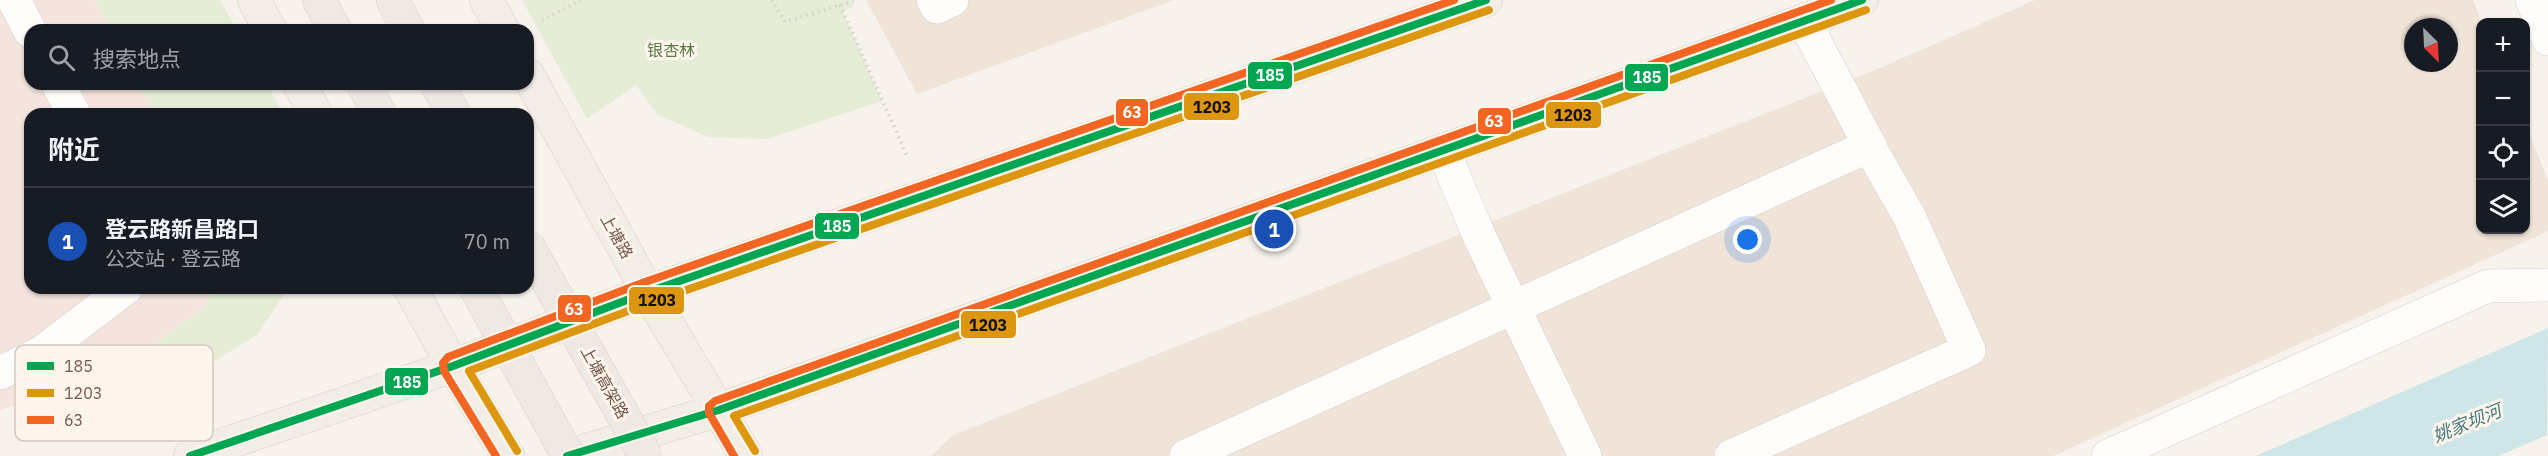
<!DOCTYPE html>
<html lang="zh">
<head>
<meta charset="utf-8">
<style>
	:root { --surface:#171b24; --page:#20242c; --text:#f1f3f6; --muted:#9ea1a6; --line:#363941; --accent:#0f766e }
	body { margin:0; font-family:"IBM Plex Sans","Noto Sans SC",sans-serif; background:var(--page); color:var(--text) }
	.controls { position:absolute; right:18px; top:18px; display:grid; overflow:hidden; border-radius:12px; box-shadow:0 2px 4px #0004 }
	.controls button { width:54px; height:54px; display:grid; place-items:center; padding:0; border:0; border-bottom:2px solid var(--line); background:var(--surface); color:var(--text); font:30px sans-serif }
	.compass { position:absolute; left:2404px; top:18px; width:54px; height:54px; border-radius:50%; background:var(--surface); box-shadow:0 2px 4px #0004; rotate:156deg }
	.you { position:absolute; left:1748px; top:240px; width:21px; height:21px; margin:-15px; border:4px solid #fff; border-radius:50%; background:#1a73e8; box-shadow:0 0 0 9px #1a73e833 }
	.badge { display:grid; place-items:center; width:39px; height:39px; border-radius:50%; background:var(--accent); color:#fff; font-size:20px; font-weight:700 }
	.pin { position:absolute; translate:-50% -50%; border:3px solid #fff; box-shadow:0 2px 6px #0006 }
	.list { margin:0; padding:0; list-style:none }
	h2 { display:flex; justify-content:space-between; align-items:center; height:78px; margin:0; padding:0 24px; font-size:26px }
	h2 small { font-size:20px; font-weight:400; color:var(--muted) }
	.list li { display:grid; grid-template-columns:39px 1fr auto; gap:18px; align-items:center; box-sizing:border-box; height:108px; padding:0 24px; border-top:2px solid var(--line) }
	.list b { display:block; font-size:22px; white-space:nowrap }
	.list p { margin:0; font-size:20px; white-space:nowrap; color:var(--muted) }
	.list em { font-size:20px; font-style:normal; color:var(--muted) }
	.icon { flex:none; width:33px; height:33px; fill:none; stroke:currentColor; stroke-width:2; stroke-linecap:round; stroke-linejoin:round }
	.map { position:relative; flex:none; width:2548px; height:456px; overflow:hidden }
	.search { position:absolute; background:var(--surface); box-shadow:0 2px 4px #0004; left:24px; top:24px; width:510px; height:66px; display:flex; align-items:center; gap:15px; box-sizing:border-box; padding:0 21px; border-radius:18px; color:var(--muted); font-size:22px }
	.panel { position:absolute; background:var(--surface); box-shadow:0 2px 4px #0004; left:24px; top:108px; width:510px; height:186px; border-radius:18px }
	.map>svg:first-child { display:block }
	.residential { fill:#f0e4d9; fill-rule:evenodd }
	.commercial { fill:#f4e4dd }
	.green { fill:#e5edd7 }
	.water { fill:#cee6e7 }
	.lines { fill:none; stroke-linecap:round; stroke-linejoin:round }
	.minor-casing { stroke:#d6cec8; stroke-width:34 }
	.major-casing { stroke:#d8cfca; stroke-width:34 }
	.highway-casing { stroke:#d8cfca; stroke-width:34 }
	.path { stroke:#dad2ce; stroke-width:4; stroke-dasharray:1.5 4.5; stroke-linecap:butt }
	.minor { stroke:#fefdfc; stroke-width:33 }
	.major { stroke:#f2ede6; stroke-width:33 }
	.highway { stroke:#f0e8e5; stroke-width:33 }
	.highway-bridge-casing { stroke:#d8cfca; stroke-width:34; stroke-linecap:butt }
	.highway-bridge { stroke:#f0e8e5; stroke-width:33 }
	.bus-1-casing { stroke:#fef6ed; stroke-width:12 }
	.bus-2-casing { stroke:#fef6ed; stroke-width:12 }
	.bus-3-casing { stroke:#fef6ed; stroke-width:12 }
	.bus-1 { stroke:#00a651; stroke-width:8 }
	.bus-2 { stroke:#dd960f; stroke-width:8 }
	.bus-3 { stroke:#f26522; stroke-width:8 }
	.labels { text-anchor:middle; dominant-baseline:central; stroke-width:6; stroke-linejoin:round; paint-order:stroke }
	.park-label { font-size:16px; fill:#577944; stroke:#fef6ed }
	.street-label { font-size:16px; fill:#74584c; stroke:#fef6ed }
	.water-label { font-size:18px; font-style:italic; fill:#437a7f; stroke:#fef6ed }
	.key { fill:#fef6ed; stroke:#d5c7bd; stroke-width:1.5 }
	.key-label { font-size:16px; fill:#74584c }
	.line-badge { stroke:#fef6ed; stroke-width:2 }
	.badge-label { font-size:16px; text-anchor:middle; font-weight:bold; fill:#fff }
	.pale-badge-label { font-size:16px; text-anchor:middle; font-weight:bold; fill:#111 }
</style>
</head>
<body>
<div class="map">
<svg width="2548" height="456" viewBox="0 0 2548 456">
	<rect width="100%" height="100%" fill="#f7f2ec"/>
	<path class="residential" d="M 866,0 L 1174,0 L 917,94 Z
		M 2035,0 L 2473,0 L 2482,22 L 2480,230 L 2526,230 L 2526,126 L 2548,180 L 2548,231 L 2053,456 L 931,456 L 953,435 L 1875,70 ZM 2413,27 L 2449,27 L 2449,63 L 2413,63 Z"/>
	<path class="commercial" d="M 0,0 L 94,0 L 110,30 L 30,30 L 30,84 L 139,84 L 155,114 L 30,114 L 30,288 L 215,288 L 203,308 L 144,351 L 96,380 L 0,410 Z"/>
	<path class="green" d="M 94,0 L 220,0 L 237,30 L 110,30 Z
		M 522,0 L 850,0 L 853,6 L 843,12 L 882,101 L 767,139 L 708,137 L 657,114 L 636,85 L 587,119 Z
		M 139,84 L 267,84 L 283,114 L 155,114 Z
		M 215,288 L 288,288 L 257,335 L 182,381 L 107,404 L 96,380 L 144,351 L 203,308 Z"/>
	<path class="water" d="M 2548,328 L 2547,435 L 2498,456 L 2256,456 Z"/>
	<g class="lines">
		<g class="minor-casing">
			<path id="minor" d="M 14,0 L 30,31
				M 933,0 L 937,7 L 952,0
				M 2532,0 L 2548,39
				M 1804,21 L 1871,148
				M 58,84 L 74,114
				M 1443,150 L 1480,238 L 1585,456
				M 0,373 L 42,352 L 126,288
				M 1186,456 L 1869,146 L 1909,216 L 1969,350 L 1731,456
				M 2108,456 L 2488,286 L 2548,285"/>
		</g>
		<g class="major-casing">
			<path id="major" d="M 254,0 L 270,30
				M 486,0 L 503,30
				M 528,75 L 648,292 L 746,456
				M 299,84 L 316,114
				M 410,288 L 453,366 L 508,456
				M 190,456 L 453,366 L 648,292 L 1486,0
				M 567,456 L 719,410 L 1862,0"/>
		</g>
		<g class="highway-casing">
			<path id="highway" d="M 319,0 L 335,30
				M 393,0 L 408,30
				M 363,84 L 380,114
				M 437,84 L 454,114"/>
		</g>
		<path class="path" d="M 772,0 L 785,22 L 857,0
			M 840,5 L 908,158
			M 542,20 L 582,0"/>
		<use href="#minor" class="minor"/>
		<use href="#major" class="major"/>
		<use href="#highway" class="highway"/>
		<g class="highway-bridge-casing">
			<path id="highway-bridge" d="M 528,246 L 646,456
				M 476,288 L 568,456"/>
		</g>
		<use href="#highway-bridge" class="highway-bridge"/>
		<g class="bus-1-casing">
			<path id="bus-1" d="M 190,456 L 453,366 L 648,292 L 1486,0
				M 567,456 L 719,410 L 1862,0"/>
		</g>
		<g class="bus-2-casing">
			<path id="bus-2" d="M 517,451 L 469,371 L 652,302 L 1489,10
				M 755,451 L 734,416 L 1866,10"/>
		</g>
		<g class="bus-3-casing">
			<path id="bus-3" d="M 496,456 L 444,371 L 443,363 L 448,357 L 645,282 L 1454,0
				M 734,456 L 709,413 L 709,406 L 715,401 L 1831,0"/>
		</g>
		<use href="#bus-1" class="bus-1"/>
		<use href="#bus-2" class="bus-2"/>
		<use href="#bus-3" class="bus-3"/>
	</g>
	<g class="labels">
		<g class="park-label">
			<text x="671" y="50">银杏林</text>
		</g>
		<g class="street-label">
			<text transform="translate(617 236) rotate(61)">上塘路</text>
			<text transform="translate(605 382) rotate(61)">上塘高架路</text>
		</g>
		<g class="water-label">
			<text transform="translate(2467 423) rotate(-22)">姚家坝河</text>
		</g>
	</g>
	<rect x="15" y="345" width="198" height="96" rx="9" class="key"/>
	<rect x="27" y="362" width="27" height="8" fill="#00a651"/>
	<rect x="27" y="389" width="27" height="8" fill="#dd960f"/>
	<rect x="27" y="416" width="27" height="8" fill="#f26522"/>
	<g class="key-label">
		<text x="64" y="372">185</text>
		<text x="64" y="399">1203</text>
		<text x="64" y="426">63</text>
	</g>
	<g class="line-badge">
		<rect x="1247" y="61" width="46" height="29" rx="6" fill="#00a651"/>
		<rect x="1624" y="63" width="45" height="29" rx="6" fill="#00a651"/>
		<rect x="1183" y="92" width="57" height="29" rx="6" fill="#dd960f"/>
		<rect x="1115" y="98" width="34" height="29" rx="6" fill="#f26522"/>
		<rect x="1545" y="101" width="57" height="28" rx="6" fill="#dd960f"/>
		<rect x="1477" y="107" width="35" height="28" rx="6" fill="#f26522"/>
		<rect x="814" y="212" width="46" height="28" rx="6" fill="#00a651"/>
		<rect x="628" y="286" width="57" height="29" rx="6" fill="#dd960f"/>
		<rect x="557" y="294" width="35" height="29" rx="6" fill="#f26522"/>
		<rect x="960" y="310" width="57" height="29" rx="6" fill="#dd960f"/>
		<rect x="384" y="367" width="45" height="29" rx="6" fill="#00a651"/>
	</g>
	<g class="badge-label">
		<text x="1270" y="81">185</text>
		<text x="1647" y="83">185</text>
		<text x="1132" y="118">63</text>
		<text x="1494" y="127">63</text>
		<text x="837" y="232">185</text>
		<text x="574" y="315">63</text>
		<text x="407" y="388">185</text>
	</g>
	<g class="pale-badge-label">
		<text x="1212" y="113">1203</text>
		<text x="1573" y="121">1203</text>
		<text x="657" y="306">1203</text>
		<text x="988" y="331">1203</text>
	</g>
</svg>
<div class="controls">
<button>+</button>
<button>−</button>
<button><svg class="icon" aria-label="locate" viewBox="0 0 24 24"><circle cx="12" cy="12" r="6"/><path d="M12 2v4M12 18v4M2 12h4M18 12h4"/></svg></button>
<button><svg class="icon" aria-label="layers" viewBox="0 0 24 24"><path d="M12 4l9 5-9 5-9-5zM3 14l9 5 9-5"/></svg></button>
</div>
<svg class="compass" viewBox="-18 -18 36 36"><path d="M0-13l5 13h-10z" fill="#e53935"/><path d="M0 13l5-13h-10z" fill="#9ea1a6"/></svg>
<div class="you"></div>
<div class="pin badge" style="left:1274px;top:229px;background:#1a4fb4">1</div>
<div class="search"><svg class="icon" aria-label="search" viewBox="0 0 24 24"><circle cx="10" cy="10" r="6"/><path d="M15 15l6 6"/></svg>搜索地点</div>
<section class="panel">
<h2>附近<small></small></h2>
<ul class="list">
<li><span class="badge" style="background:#1a4fb4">1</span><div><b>登云路新昌路口</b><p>公交站 · 登云路</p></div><em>70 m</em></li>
</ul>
</section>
</div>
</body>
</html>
